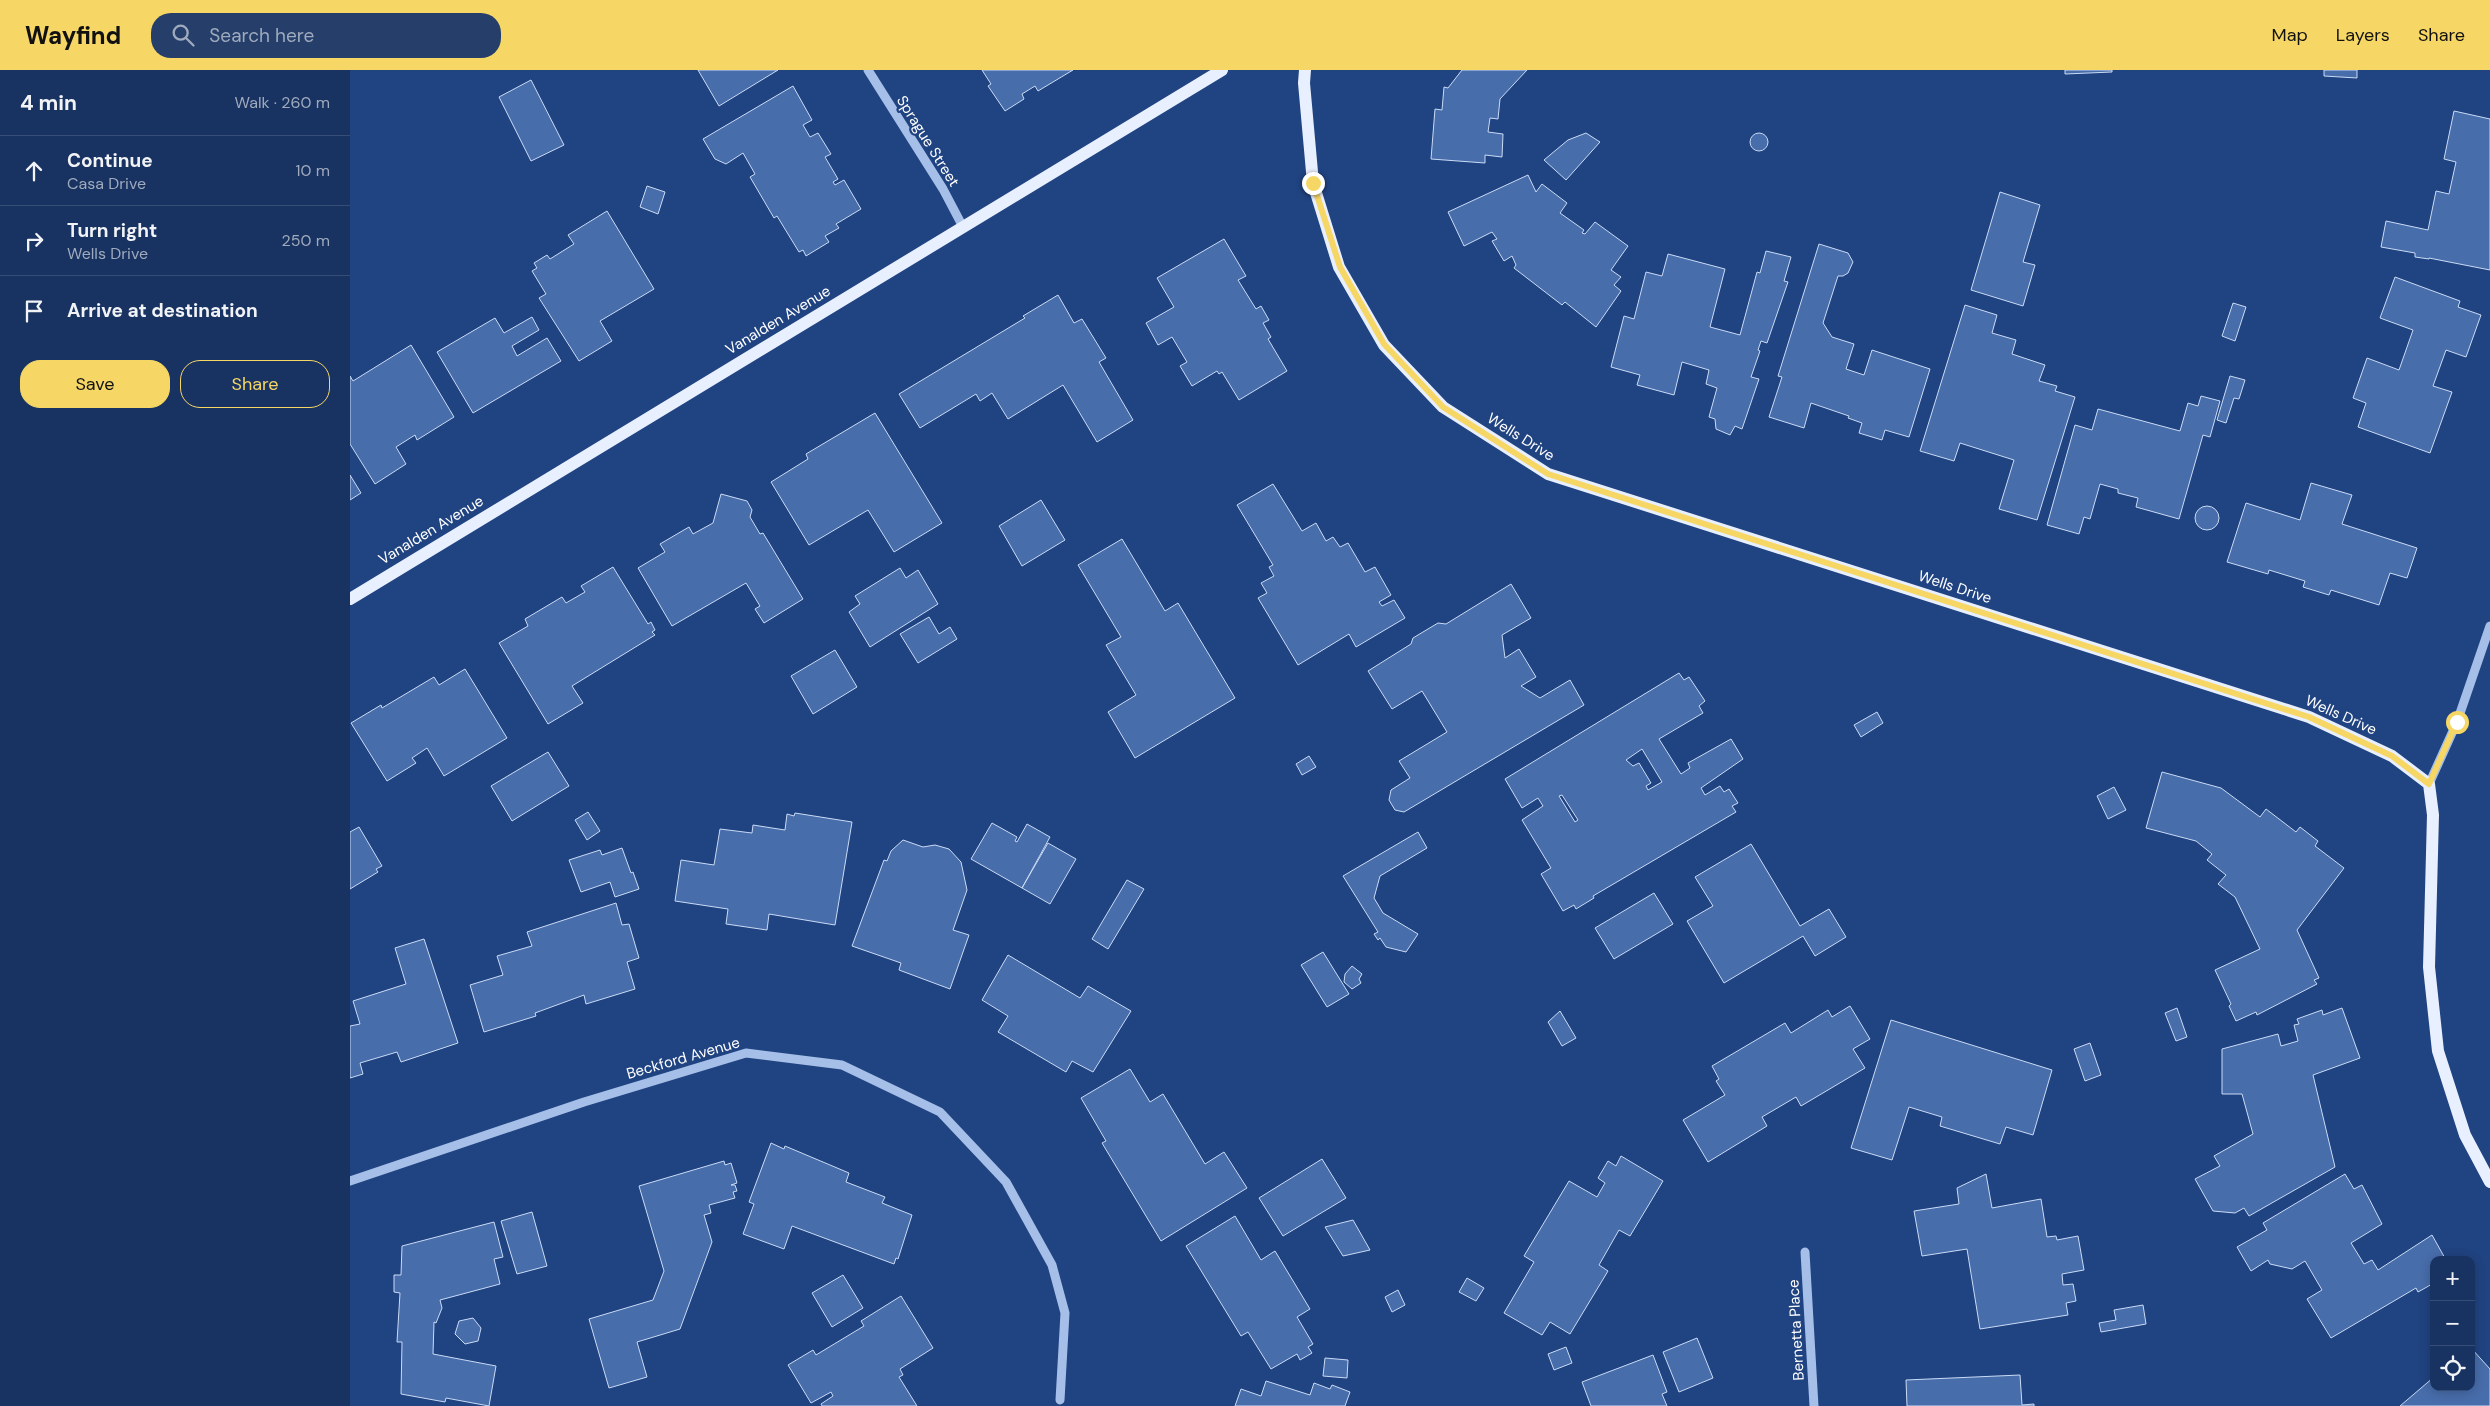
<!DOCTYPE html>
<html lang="en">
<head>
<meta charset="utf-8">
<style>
	:root { --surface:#183261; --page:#253e6a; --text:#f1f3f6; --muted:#9faabd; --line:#364d76; --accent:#f6d766 }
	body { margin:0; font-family:"DM Sans",sans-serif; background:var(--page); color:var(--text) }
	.controls { position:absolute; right:15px; bottom:15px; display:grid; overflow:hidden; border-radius:10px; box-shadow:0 2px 12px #0003 }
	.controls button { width:45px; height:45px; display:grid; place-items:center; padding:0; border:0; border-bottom:1px solid var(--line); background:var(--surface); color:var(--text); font:25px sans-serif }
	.stop { position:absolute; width:15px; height:15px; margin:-11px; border:4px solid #f6d766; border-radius:50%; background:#fff }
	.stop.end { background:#f6d766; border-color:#fff; box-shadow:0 1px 5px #0008 }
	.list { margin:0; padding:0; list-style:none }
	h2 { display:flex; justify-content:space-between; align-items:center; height:65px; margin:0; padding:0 20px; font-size:21px }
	h2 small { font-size:16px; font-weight:400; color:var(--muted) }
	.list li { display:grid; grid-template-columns:32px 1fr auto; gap:15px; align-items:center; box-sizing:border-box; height:70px; padding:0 20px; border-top:1px solid var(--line) }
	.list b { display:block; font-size:19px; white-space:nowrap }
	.list p { margin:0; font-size:16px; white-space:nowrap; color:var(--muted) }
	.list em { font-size:16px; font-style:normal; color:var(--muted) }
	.actions { display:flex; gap:10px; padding:15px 20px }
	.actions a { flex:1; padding:11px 0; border:1px solid var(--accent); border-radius:20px; text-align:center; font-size:18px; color:var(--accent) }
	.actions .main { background:var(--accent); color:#111 }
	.icon { flex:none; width:28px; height:28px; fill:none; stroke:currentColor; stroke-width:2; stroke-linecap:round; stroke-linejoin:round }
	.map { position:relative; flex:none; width:2140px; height:1336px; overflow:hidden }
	header { display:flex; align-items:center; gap:30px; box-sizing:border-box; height:70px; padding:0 25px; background:var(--accent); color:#111 }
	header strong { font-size:24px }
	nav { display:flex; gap:28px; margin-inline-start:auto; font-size:18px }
	.search { width:350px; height:45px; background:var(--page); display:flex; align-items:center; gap:12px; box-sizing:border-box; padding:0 18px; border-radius:20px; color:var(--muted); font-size:19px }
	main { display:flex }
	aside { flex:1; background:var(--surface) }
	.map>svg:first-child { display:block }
	.building { fill:#486dab; stroke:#cadbf6; fill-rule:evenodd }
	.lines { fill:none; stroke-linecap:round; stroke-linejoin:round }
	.minor { stroke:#a6bfe8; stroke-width:9 }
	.major { stroke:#e8effe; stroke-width:12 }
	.route { stroke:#f6d766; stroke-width:6 }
	.labels { text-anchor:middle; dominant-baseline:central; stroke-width:4.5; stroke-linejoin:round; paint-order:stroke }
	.street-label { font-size:15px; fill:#fff; stroke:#204381 }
</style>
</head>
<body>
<header>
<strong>Wayfind</strong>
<div class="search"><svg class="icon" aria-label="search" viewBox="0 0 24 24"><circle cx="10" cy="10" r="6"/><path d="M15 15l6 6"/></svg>Search here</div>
<nav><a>Map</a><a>Layers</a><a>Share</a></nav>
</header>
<main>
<aside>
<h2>4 min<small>Walk · 260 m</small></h2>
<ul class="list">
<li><svg class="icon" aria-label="ahead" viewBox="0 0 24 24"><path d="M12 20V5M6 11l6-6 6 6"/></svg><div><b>Continue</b><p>Casa Drive</p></div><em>10 m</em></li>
<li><svg class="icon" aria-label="right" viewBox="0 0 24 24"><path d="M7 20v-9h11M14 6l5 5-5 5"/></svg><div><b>Turn right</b><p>Wells Drive</p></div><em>250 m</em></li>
<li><svg class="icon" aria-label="arrive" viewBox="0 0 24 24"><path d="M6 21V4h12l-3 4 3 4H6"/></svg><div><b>Arrive at destination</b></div></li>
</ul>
<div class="actions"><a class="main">Save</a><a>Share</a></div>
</aside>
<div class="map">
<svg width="2140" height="1336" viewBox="0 0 2140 1336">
	<rect width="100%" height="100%" fill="#204381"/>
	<path class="building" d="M 348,0 L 428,0 L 369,36 Z
		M 632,0 L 723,0 L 688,21 L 685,16 L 672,24 L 674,29 L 655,41 L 638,16 L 641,14 Z
		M 1112,0 L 1177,0 L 1150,29 L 1148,49 L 1140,48 L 1138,62 L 1153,64 L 1152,87 L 1135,85 L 1135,93 L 1081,89 L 1085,39 L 1092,40 L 1094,17 L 1098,18 Z
		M 1715,0 L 1762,0 L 1762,2 L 1715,4 Z
		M 1974,0 L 2007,0 L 2007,8 L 1974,6 Z
		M 181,10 L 214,75 L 181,91 L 149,27 Z
		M 443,16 L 462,50 L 453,55 L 460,67 L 468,63 L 481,84 L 475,87 L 488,109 L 483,112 L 485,115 L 494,110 L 511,139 L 486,154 L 489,158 L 475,166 L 479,172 L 456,186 L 453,180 L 449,182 L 427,146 L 424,148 L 400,107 L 405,104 L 393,83 L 376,94 L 365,89 L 353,69 Z
		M 2104,41 L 2140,49 L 2140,200 L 2079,188 L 2079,189 L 2065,187 L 2065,183 L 2031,177 L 2036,151 L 2078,160 L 2086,121 L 2099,124 L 2106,92 L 2094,89 Z
		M 1236,63 L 1250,72 L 1216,110 L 1194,90 L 1218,70 Z
		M1400 72a9 9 0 1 1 18 0a9 9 0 1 1-18 0Z
		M 1178,105 L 1186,122 L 1192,114 L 1217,133 L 1210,143 L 1234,160 L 1232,163 L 1235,164 L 1245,152 L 1278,176 L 1261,200 L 1271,207 L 1264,215 L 1271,221 L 1246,257 L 1215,232 L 1212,235 L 1164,198 L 1166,195 L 1162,186 L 1154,191 L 1142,171 L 1147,169 L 1142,162 L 1114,176 L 1098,142 Z
		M 297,116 L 315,122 L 308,144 L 290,137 Z
		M 1650,122 L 1690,135 L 1673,192 L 1685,195 L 1673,236 L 1621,220 Z
		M 257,141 L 304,219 L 250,251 L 262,271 L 229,291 L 189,228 L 196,224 L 182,201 L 187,198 L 184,193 L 197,185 L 200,189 L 224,174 L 218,165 Z
		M 874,169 L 896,206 L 888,210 L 906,239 L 911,236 L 919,250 L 913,253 L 921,267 L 918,269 L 937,301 L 889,330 L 872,302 L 869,304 L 867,301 L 842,316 L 830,296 L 837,292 L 822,267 L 808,275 L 796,253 L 824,237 L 807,208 Z
		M 1469,174 L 1498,183 L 1503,192 L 1498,203 L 1493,206 L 1488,206 L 1473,253 L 1482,267 L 1504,274 L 1496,299 L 1514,305 L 1522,280 L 1580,299 L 1559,367 L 1535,360 L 1532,370 L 1509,363 L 1512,353 L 1498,348 L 1499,346 L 1461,333 L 1454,358 L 1419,347 L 1432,307 L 1428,306 Z
		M 1416,181 L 1441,187 L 1434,211 L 1438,212 L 1417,273 L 1411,271 L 1408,280 L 1410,281 L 1401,307 L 1409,309 L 1392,359 L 1385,356 L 1380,365 L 1366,359 L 1365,349 L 1359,347 L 1367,318 L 1356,314 L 1359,300 L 1332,292 L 1324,325 L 1287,315 L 1290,305 L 1261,297 L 1274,246 L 1284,249 L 1296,202 L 1312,206 L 1318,184 L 1375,199 L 1360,257 L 1390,265 L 1407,202 L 1410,203 Z
		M 2045,207 L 2110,231 L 2108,237 L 2131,245 L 2116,287 L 2096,280 L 2083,316 L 2102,322 L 2080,383 L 2008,357 L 2016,333 L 2003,328 L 2017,288 L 2049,300 L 2063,260 L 2030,248 Z
		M 708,225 L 724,253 L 732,249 L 756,288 L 749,292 L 783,350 L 747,372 L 713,315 L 658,349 L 642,323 L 630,331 L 626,324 L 570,358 L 549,324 L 675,248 L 673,246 Z
		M 1883,233 L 1896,237 L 1885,271 L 1872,266 Z
		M 1615,235 L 1647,245 L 1642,263 L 1666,270 L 1662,284 L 1695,295 L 1689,311 L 1707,316 L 1705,321 L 1725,327 L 1687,450 L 1649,439 L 1664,390 L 1610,373 L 1604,391 L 1570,381 Z
		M 182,247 L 189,260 L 162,276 L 167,286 L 197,268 L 211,291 L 123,343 L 87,282 L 145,248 L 154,263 Z
		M 61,275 L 104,347 L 67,370 L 65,365 L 46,377 L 56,394 L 25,414 L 0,374 L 0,306 L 3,311 Z
		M 1880,306 L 1895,310 L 1889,329 L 1884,328 L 1876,353 L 1867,350 Z
		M 1851,326 L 1870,331 L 1860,367 L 1853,365 L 1829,449 L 1786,437 L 1788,428 L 1768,423 L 1768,419 L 1750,414 L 1740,449 L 1734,447 L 1729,464 L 1697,455 L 1725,355 L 1742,360 L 1748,339 L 1830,361 L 1838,333 L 1848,336 Z
		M 525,343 L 592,453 L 544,482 L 518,440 L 459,475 L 421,412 L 458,389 L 456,384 Z
		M 0,405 L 11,423 L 0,430 Z
		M 1961,413 L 2002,425 L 1992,454 L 2067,478 L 2057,508 L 2040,503 L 2029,535 L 1981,520 L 1979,525 L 1953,517 L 1955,511 L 1919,500 L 1918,504 L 1877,492 L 1896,433 L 1950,450 Z
		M 923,414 L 952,461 L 966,453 L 976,471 L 983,467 L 990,477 L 998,473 L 1015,502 L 1025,497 L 1041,525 L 1029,532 L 1032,536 L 1044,530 L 1055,548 L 1006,577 L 999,564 L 948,595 L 908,528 L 917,523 L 911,513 L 924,506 L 919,497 L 923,495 L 887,435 Z
		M 371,424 L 397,431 L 402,440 L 400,447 L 410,464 L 413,463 L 453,529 L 414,553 L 405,539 L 410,536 L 396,513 L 322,556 L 288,498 L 315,482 L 310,474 L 339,457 L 343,464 L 363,453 Z
		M 691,430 L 715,470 L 672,496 L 649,456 Z
		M1845 448a12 12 0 1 1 24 0a12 12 0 1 1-24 0Z
		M 772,469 L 815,541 L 828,533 L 885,628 L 785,688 L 758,642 L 786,625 L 756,575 L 771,567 L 728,495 Z
		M 263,497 L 298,554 L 301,552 L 305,560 L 302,562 L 305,565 L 222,616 L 233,633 L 198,654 L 149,573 L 178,556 L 175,549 L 212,527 L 216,533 L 235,522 L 231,516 Z
		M 550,498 L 556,508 L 568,500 L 588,534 L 520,577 L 499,542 L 510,534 L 505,526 Z
		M 1161,514 L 1181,548 L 1152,565 L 1155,588 L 1169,579 L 1186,607 L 1171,616 L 1190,628 L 1220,610 L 1234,635 L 1054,742 L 1045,740 L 1039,730 L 1041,720 L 1060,708 L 1049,691 L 1097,662 L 1072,621 L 1042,639 L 1018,601 L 1061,574 L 1063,568 L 1088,553 L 1096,554 Z
		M 579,547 L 589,564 L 600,557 L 607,569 L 568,593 L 550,564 Z
		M 485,580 L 507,617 L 463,644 L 441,606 Z
		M 115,599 L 157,668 L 94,706 L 77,678 L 62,688 L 66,693 L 37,711 L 1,653 L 31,635 L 32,638 L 84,607 L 89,615 Z
		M 1329,603 L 1334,610 L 1339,607 L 1355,631 L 1349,636 L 1353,643 L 1309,669 L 1331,704 L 1340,698 L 1338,693 L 1381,669 L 1393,689 L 1351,718 L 1355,725 L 1370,716 L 1374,722 L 1379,719 L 1388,733 L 1382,736 L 1386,742 L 1243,826 L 1244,828 L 1226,839 L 1224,835 L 1213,841 L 1191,804 L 1201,798 L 1172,750 L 1193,736 L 1188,728 L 1172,738 L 1155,709 ZM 1292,679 L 1312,712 L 1298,720 L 1296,716 L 1301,713 L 1289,693 L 1283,696 L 1276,690 ZM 1212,725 L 1228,750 L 1225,752 L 1209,726 Z
		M 1527,642 L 1533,653 L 1511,667 L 1504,655 Z
		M 198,682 L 219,716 L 162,751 L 141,716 Z
		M 959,686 L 966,697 L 952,705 L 946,694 Z
		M 1812,702 L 1871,718 L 1910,747 L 1916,739 L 1946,762 L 1950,757 L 1968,771 L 1965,776 L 1994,798 L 1947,860 L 1969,908 L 1964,910 L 1967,914 L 1907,945 L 1906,942 L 1886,951 L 1879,936 L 1881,934 L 1865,900 L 1910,879 L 1885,827 L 1868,814 L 1876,805 L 1857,790 L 1862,784 L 1846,771 L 1796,758 Z
		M 1764,717 L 1776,740 L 1758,749 L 1747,726 Z
		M 238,742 L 250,761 L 237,770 L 225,750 Z
		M 445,743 L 502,752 L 485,855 L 419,844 L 417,860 L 376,854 L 378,839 L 325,831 L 331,790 L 364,795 L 370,759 L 402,763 L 403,755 L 435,760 L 437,744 L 444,746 Z
		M 642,753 L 667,767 L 665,771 L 667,772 L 677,754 L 700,767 L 672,818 L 621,789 Z
		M 9,757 L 32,796 L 26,799 L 28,802 L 0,819 L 0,762 Z
		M 1068,762 L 1077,778 L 1030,806 L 1024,828 L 1033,843 L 1068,864 L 1056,882 L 1036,877 L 1030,868 L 1028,870 L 1024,864 L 1028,862 L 993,806 Z
		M 553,770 L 573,777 L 585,775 L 599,779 L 611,792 L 617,820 L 603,860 L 619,865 L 600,919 L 549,900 L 551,893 L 502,876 L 534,790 L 537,791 L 541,781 Z
		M 698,773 L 726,789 L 700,834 L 672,818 Z
		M 1401,774 L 1450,856 L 1479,839 L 1496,867 L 1465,886 L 1453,866 L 1374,913 L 1337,851 L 1363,836 L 1345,807 Z
		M 272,778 L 281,803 L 283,802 L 289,819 L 265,827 L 260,812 L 231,822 L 219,790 L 250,780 L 252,785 Z
		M 777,810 L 794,819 L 758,879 L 742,869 Z
		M 1304,823 L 1323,854 L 1264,889 L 1245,858 Z
		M 266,833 L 272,855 L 279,854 L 289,888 L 277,892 L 285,919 L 236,934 L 234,925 L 185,943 L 186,946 L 134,962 L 120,915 L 153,905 L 147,886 L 182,876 L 177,862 Z
		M 74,869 L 108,973 L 51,992 L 47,982 L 10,993 L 13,1004 L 0,1008 L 0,956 L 10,954 L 3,931 L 56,914 L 45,878 Z
		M 973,882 L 999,924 L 977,937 L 951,895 Z
		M 658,885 L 730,928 L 738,916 L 781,941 L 743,1002 L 722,991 L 716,1002 L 648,962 L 658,946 L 632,930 Z
		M 1002,896 L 1012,904 L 1009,909 L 1011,913 L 1002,919 L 994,912 L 995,904 Z
		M 1500,936 L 1520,969 L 1503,979 L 1515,998 L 1451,1036 L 1446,1027 L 1412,1047 L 1417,1056 L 1358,1092 L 1333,1050 L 1375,1025 L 1366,1011 L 1369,1009 L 1362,996 L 1435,953 L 1441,963 L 1478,940 L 1482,947 Z
		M 1827,938 L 1837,967 L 1826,971 L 1815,943 Z
		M 1992,938 L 2010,988 L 1963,1005 L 1985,1097 L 1899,1146 L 1894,1138 L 1885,1143 L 1863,1141 L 1845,1109 L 1870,1096 L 1864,1086 L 1903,1064 L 1892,1024 L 1872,1024 L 1872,979 L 1928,964 L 1931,976 L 1948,971 L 1944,955 L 1949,954 L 1947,949 L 1972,940 L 1973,945 Z
		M 1210,941 L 1226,968 L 1212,976 L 1198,952 Z
		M 1541,950 L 1702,1000 L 1683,1065 L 1656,1057 L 1650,1074 L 1590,1056 L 1592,1047 L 1559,1037 L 1542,1090 L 1501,1078 Z
		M 1740,973 L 1751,1005 L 1735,1011 L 1724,979 Z
		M 780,999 L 800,1032 L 813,1024 L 855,1094 L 874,1082 L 897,1118 L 811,1171 L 752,1073 L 756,1071 L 731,1028 Z
		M 421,1073 L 434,1079 L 435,1076 L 499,1103 L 496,1112 L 535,1127 L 532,1133 L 562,1145 L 548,1189 L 546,1188 L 544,1194 L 442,1156 L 434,1179 L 393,1164 L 404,1134 L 399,1132 Z
		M 1271,1086 L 1313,1111 L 1280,1166 L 1269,1160 L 1249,1195 L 1258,1201 L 1220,1264 L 1200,1252 L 1192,1265 L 1154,1243 L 1184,1192 L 1174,1186 L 1219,1111 L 1247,1127 L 1255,1113 L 1248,1108 L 1258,1091 L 1266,1096 Z
		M 972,1089 L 996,1128 L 933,1166 L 909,1128 Z
		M 374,1091 L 375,1095 L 381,1093 L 387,1113 L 381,1115 L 385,1115 L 387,1121 L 383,1122 L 385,1128 L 359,1135 L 361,1143 L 354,1145 L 362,1172 L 330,1259 L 287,1272 L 297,1307 L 259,1318 L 239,1249 L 303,1230 L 314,1201 L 289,1116 Z
		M 1636,1104 L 1642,1138 L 1691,1129 L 1697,1167 L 1706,1166 L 1707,1170 L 1728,1166 L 1734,1200 L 1712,1204 L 1713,1215 L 1723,1214 L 1726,1231 L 1716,1233 L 1718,1245 L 1630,1259 L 1617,1179 L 1572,1186 L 1564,1141 L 1609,1134 L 1607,1118 Z
		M 1995,1104 L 2004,1119 L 2012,1115 L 2032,1154 L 2001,1173 L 2014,1194 L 2022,1190 L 2028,1200 L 2082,1165 L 2096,1190 L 2084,1190 L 2084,1213 L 2068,1222 L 2066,1218 L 1981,1268 L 1957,1229 L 1972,1220 L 1955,1191 L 1942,1199 L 1920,1194 L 1918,1190 L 1901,1201 L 1887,1177 L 1917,1160 L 1913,1153 Z
		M 182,1142 L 197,1196 L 167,1204 L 151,1151 Z
		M 885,1146 L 911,1190 L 925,1181 L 960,1239 L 947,1247 L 963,1274 L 958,1277 L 962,1283 L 950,1290 L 947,1284 L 921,1299 L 898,1262 L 891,1266 L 836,1176 Z
		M 1003,1150 L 1020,1180 L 993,1186 L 975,1157 Z
		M 144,1152 L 153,1187 L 144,1189 L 150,1214 L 90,1230 L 92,1238 L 86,1253 L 84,1252 L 83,1284 L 146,1296 L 139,1336 L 96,1328 L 95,1332 L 51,1324 L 52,1272 L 47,1272 L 50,1223 L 44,1222 L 44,1205 L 51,1205 L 52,1176 Z
		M 493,1205 L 513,1238 L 482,1257 L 462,1223 Z
		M 1117,1208 L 1134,1218 L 1126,1231 L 1109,1222 Z
		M 1048,1220 L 1055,1235 L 1042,1242 L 1035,1227 Z
		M 551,1226 L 583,1278 L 550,1299 L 553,1305 L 549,1307 L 567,1336 L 472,1336 L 471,1334 L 483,1326 L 481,1322 L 461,1333 L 438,1295 L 463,1280 L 466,1285 L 514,1256 L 511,1251 Z
		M 1793,1235 L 1796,1254 L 1751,1262 L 1749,1253 L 1766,1250 L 1764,1240 Z
		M 123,1248 L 131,1258 L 128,1271 L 115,1274 L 105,1264 L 109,1251 Z
		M 1347,1268 L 1363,1308 L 1329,1322 L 1313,1282 Z
		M 1216,1277 L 1222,1293 L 1204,1300 L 1198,1284 Z
		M 2121,1278 L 2140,1299 L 2140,1336 L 2050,1336 L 2084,1307 L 2084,1317 L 2121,1317 Z
		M 1303,1285 L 1317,1322 L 1312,1324 L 1317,1336 L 1241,1336 L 1232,1312 Z
		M 975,1288 L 998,1290 L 997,1308 L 973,1306 Z
		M 1670,1305 L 1672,1335 L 1684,1334 L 1684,1336 L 1557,1336 L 1556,1310 Z
		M 916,1311 L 960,1325 L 964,1313 L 980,1319 L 982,1315 L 1000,1322 L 995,1336 L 885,1336 L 891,1319 L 911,1326 Z"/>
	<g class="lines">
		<path class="minor" d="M 518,0 L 593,119 L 613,157
			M 2079,714 L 2107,652 L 2140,556
			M 0,1111 L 234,1032 L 396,983 L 492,995 L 590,1042 L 656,1112 L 702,1195 L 715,1243 L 710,1330
			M 1455,1182 L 1464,1336"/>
		<path class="major" d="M 955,0 L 954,13 L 963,113 L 989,197 L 1034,275 L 1093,337 L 1198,404 L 1959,647 L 2042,686 L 2079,714 L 2083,745 L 2079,897 L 2088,981 L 2115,1065 L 2140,1112
			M 0,529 L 872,0"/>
	</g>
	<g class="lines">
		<path class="route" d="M 963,113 L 990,197 L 1034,274 L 1093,337 L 1198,404 L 1959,647 L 2042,686 L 2079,714 L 2107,652"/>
	</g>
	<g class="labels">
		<g class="street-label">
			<text transform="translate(578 71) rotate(58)">Sprague Street</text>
			<text transform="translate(428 250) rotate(-31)">Vanalden Avenue</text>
			<text transform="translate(1171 367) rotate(32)">Wells Drive</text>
			<text transform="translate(81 460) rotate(-31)">Vanalden Avenue</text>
			<text transform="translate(1605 517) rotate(18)">Wells Drive</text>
			<text transform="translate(1991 645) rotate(24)">Wells Drive</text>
			<text transform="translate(333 988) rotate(-16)">Beckford Avenue</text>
			<text transform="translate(1446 1260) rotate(-93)">Bernetta Place</text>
		</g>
	</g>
</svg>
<div class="controls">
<button>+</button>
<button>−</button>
<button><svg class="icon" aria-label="locate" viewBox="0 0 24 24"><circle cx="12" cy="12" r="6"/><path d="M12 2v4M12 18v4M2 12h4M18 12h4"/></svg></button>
</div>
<div class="stop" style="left:2107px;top:652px"></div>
<div class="stop end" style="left:963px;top:113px"></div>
</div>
</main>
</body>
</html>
